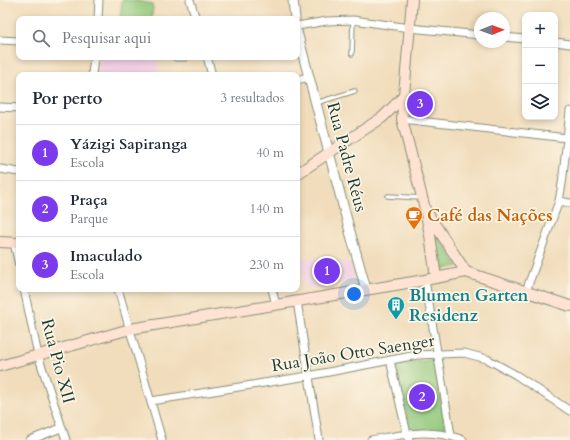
<!DOCTYPE html>
<html lang="pt">
<head>
<meta charset="utf-8">
<style>
	:root { --surface:#fff; --page:#f6f6f7; --text:#1f2937; --muted:#747a83; --line:#e0e1e3; --accent:#7c3aed }
	body { margin:0; font-family:Cardo,serif; background:var(--page); color:var(--text) }
	.controls { position:absolute; right:12px; top:12px; display:grid; overflow:hidden; border-radius:8px; box-shadow:0 2px 6px #0003 }
	.controls button { width:36px; height:36px; display:grid; place-items:center; padding:0; border:0; border-bottom:1px solid var(--line); background:var(--surface); color:var(--text); font:20px sans-serif }
	.compass { position:absolute; left:474px; top:12px; width:36px; height:36px; border-radius:50%; background:var(--surface); box-shadow:0 2px 6px #0003; rotate:89deg }
	.you { position:absolute; left:354px; top:294px; width:14px; height:14px; margin:-10px; border:3px solid #fff; border-radius:50%; background:#1a73e8; box-shadow:0 0 0 6px #1a73e833 }
	.badge { display:grid; place-items:center; width:26px; height:26px; border-radius:50%; background:var(--accent); color:#fff; font-size:13px; font-weight:700 }
	.pin { position:absolute; translate:-50% -50%; border:2px solid #fff; box-shadow:0 1px 4px #0006 }
	.list { margin:0; padding:0; list-style:none }
	h2 { display:flex; justify-content:space-between; align-items:center; height:52px; margin:0; padding:0 16px; font-size:17px }
	h2 small { font-size:13px; font-weight:400; color:var(--muted) }
	.list li { display:grid; grid-template-columns:26px 1fr auto; gap:12px; align-items:center; box-sizing:border-box; height:56px; padding:0 16px; border-top:1px solid var(--line) }
	.list b { display:block; font-size:15px; white-space:nowrap }
	.list p { margin:0; font-size:13px; white-space:nowrap; color:var(--muted) }
	.list em { font-size:13px; font-style:normal; color:var(--muted) }
	.icon { flex:none; width:22px; height:22px; fill:none; stroke:currentColor; stroke-width:2; stroke-linecap:round; stroke-linejoin:round }
	.map { position:relative; flex:none; width:570px; height:440px; overflow:hidden }
	.search { position:absolute; background:var(--surface); box-shadow:0 2px 6px #0003; left:16px; top:16px; width:284px; height:44px; display:flex; align-items:center; gap:10px; box-sizing:border-box; padding:0 14px; border-radius:8px; color:var(--muted); font-size:15px }
	.panel { position:absolute; background:var(--surface); box-shadow:0 2px 6px #0003; left:16px; top:72px; width:284px; height:220px; border-radius:8px }
	.map>svg:first-child { display:block }
	.built { fill:#f1d0e3 }
	.green { fill:#8fc77a; stroke:#578257 }
	.lines { fill:none; stroke-linecap:round; stroke-linejoin:round }
	.service-casing { stroke:#888d78; stroke-width:5.5 }
	.minor-casing { stroke:#888d78; stroke-width:9 }
	.tertiary-casing { stroke:#888d78; stroke-width:11 }
	.secondary-casing { stroke:#888d78; stroke-width:12 }
	.service { stroke:#fff; stroke-width:3.5 }
	.minor { stroke:#fff; stroke-width:7 }
	.tertiary { stroke:#fff; stroke-width:9 }
	.secondary { stroke:#fee3d2; stroke-width:10 }
	.labels { text-anchor:middle; dominant-baseline:central; stroke-width:3.5; stroke-linejoin:round; paint-order:stroke }
	.street-label { font-size:17px; fill:#1f3d34; stroke:#fcf5e5 }
	.food-label { font-size:17px; font-weight:bold; fill:#c56008; stroke:#fcf5e5; text-anchor:start }
	.culture-label { font-size:17px; font-weight:bold; fill:#0d838f; stroke:#fcf5e5; text-anchor:start }
</style>
</head>
<body>
<div class="map">
<svg width="570" height="440" viewBox="0 0 570 440">
	<rect width="100%" height="100%" fill="#fcf5e5"/>
	<filter id="ink" filterUnits="userSpaceOnUse"><feTurbulence type="fractalNoise" baseFrequency=".025" numOctaves="2"/><feDisplacementMap in="SourceGraphic" scale="8" xChannelSelector="R" yChannelSelector="G"/><feConvolveMatrix kernelMatrix="1 2 1 2 8 2 1 2 1" color-interpolation-filters="sRGB"/></filter>
	<filter id="wash" filterUnits="userSpaceOnUse"><feTurbulence type="fractalNoise" baseFrequency=".012" numOctaves="4" result="noise"/><feDisplacementMap in="SourceGraphic" scale="16" xChannelSelector="R" yChannelSelector="G"/><feGaussianBlur stdDeviation="0.9" result="paint"/><feColorMatrix in="noise" values="0 0 0 0 0 0 0 0 0 0 0 0 0 0 0 0 0 1.4 0 .05"/><feComposite in="paint" operator="in"/></filter>
	<g filter="url(#wash)">
		<rect width="100%" height="100%" fill="#f1ddbc"/>
		<path class="built" d="M 100,57 L 129,57 L 159,60 L 158,75 L 98,75 Z
			M 299,257 L 351,263 L 355,280 L 306,289 Z"/>
		<path class="green" d="M 122,0 L 131,0 L 153,4 L 152,19 L 120,19 Z
			M 433,237 L 439,237 L 458,266 L 439,270 Z
			M 435,359 L 446,430 L 410,430 L 395,365 Z"/>
	</g>
	<g filter="url(#ink)">
		<g class="lines">
			<g class="service-casing">
				<path id="service" d="M 352,54 L 353,20
					M 316,103 L 355,91
					M 388,196 L 421,198"/>
			</g>
			<g class="minor-casing">
				<path id="minor" d="M 190,0 L 196,19
					M 98,19 L 99,0
					M 297,26 L 327,21 L 353,20 L 410,28 L 480,35
					M 504,37 L 525,39
					M 0,40 L 19,41
					M 555,42 L 570,44
					M 176,57 L 185,57
					M 207,57 L 212,75
					M 92,75 L 94,57
					M 297,80 L 308,77
					M 0,107 L 19,108
					M 402,119 L 567,138
					M 0,169 L 19,172
					M 559,201 L 570,203
					M 14,243 L 19,265
					M 425,280 L 451,435
					M 24,289 L 38,355 L 66,440
					M 118,289 L 162,440
					M 272,289 L 276,305
					M 526,291 L 559,201 L 562,184 L 570,111
					M 297,301 L 319,440
					M 390,360 L 407,434 L 409,440
					M 151,401 L 308,376 L 417,355 L 464,353 L 487,359 L 516,375 L 570,411
					M 30,440 L 61,428
					M 371,440 C 403,434 431,428 463,440"/>
			</g>
			<g class="tertiary-casing">
				<path id="tertiary" d="M 293,0 L 295,19
					M 297,32 L 349,228 L 366,289"/>
			</g>
			<g class="secondary-casing">
				<path id="secondary" d="M 412,0 L 402,119 L 425,209 L 430,235 L 436,278
					M 297,174 L 383,117 L 403,97
					M 428,214 L 466,272 L 570,306
					M 0,242 L 19,243
					M 0,366 L 130,329 L 425,280 L 466,272"/>
			</g>
			<use href="#service" class="service"/>
			<use href="#minor" class="minor"/>
			<use href="#tertiary" class="tertiary"/>
			<use href="#secondary" class="secondary"/>
		</g>
	</g>
	<defs>
		<g id="cafe-pin" transform="scale(0.9)"><path d="M0 17L-7.5 6A9.5 9.5 0 1 1 7.5 6Z" fill="#e8710a" stroke="#fcf5e5"/><path d="M-5.5-4.5H6V0H3Q3 3.5 0 3.5H-2.5Q-5.5 3.5-5.5 0ZM3-3.2v2h1.7v-2ZM-6 4.5H4V6H-6Z" fill="#fff"/></g>
		<g id="building-pin" transform="scale(0.9)"><path d="M0 17L-7.5 6A9.5 9.5 0 1 1 7.5 6Z" fill="#0f9aa8" stroke="#fcf5e5"/><path d="M-4-6H4V6H1V3H-1V6H-4ZM-2.5-4.3h1.7v1.8h-1.7ZM.8-4.3h1.7v1.8H.8ZM-2.5-1h1.7V.8h-1.7ZM.8-1h1.7V.8H.8Z" fill="#fff"/></g>
	</defs>
	<g fill-rule="evenodd">
		<use href="#cafe-pin" x="414" y="215"/>
		<use href="#building-pin" x="396" y="305"/>
	</g>
	<g class="labels">
		<g class="street-label">
			<text transform="translate(347 157) rotate(75)">Rua Padre Réus</text>
			<text transform="translate(353 353) rotate(-9)">Rua João Otto Saenger</text>
			<text transform="translate(58 361) rotate(75)">Rua Pio XII</text>
		</g>
		<g class="food-label">
			<text x="427" y="215">Café das Nações</text>
		</g>
		<g class="culture-label">
			<text x="409" y="295">Blumen Garten<tspan x="409" dy="20">Residenz</tspan></text>
		</g>
	</g>
</svg>
<div class="controls">
<button>+</button>
<button>−</button>
<button><svg class="icon" aria-label="layers" viewBox="0 0 24 24"><path d="M12 4l9 5-9 5-9-5zM3 14l9 5 9-5"/></svg></button>
</div>
<svg class="compass" viewBox="-18 -18 36 36"><path d="M0-13l5 13h-10z" fill="#e53935"/><path d="M0 13l5-13h-10z" fill="#747a83"/></svg>
<div class="you"></div>
<div class="pin badge" style="left:327px;top:271px">1</div>
<div class="pin badge" style="left:422px;top:397px">2</div>
<div class="pin badge" style="left:420px;top:104px">3</div>
<div class="search"><svg class="icon" aria-label="search" viewBox="0 0 24 24"><circle cx="10" cy="10" r="6"/><path d="M15 15l6 6"/></svg>Pesquisar aqui</div>
<section class="panel">
<h2>Por perto<small>3 resultados</small></h2>
<ul class="list">
<li><span class="badge">1</span><div><b>Yázigi Sapiranga</b><p>Escola</p></div><em>40 m</em></li>
<li><span class="badge">2</span><div><b>Praça</b><p>Parque</p></div><em>140 m</em></li>
<li><span class="badge">3</span><div><b>Imaculado</b><p>Escola</p></div><em>230 m</em></li>
</ul>
</section>
</div>
</body>
</html>
